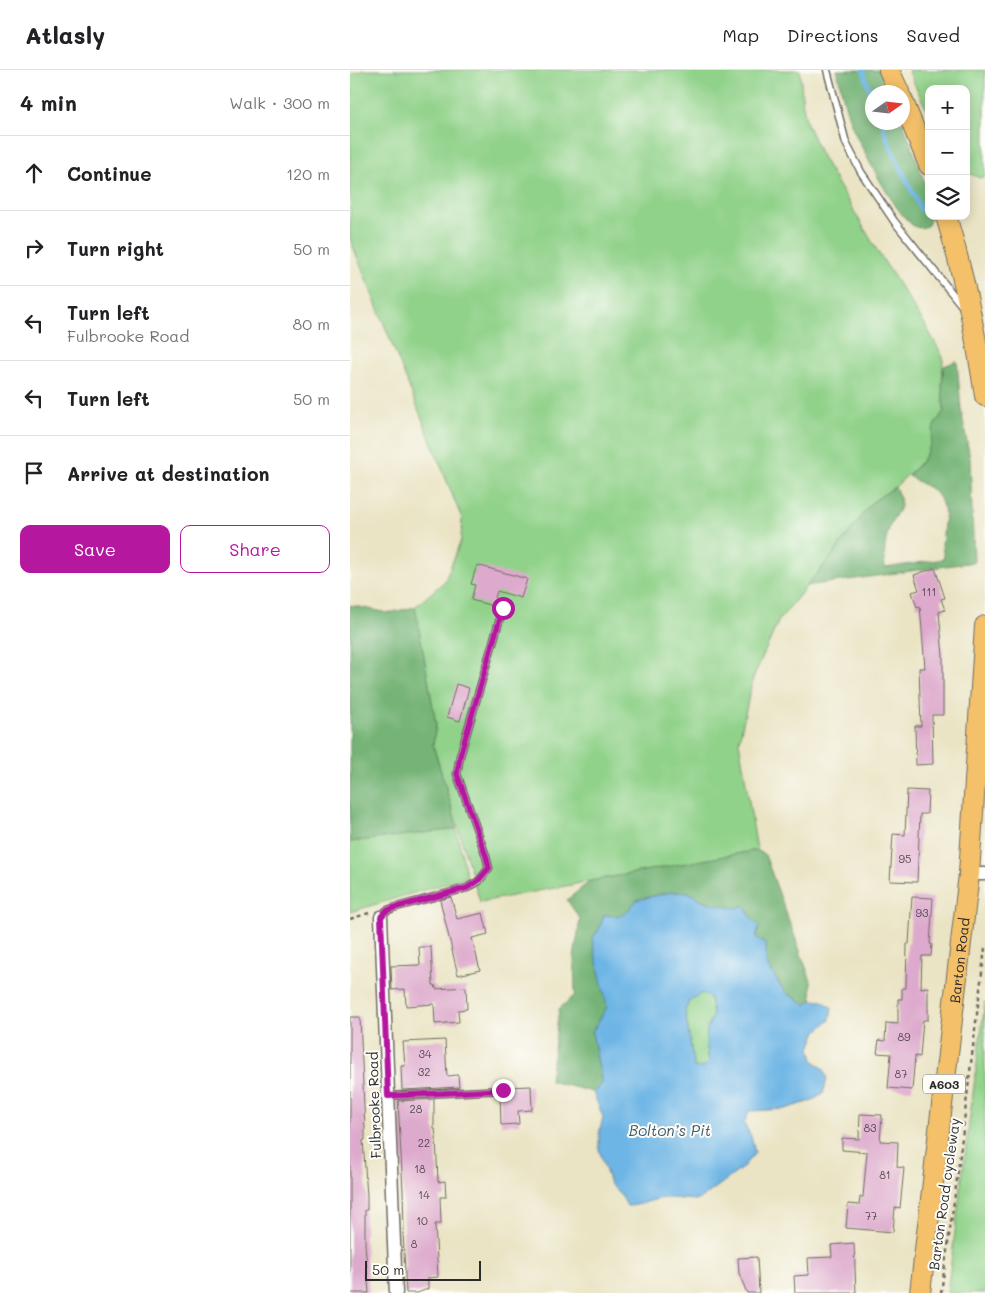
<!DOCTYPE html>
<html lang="en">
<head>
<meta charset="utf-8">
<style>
	:root { --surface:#fff; --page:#f2f2f2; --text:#202124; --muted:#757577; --line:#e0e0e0; --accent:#b5179e }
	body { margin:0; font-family:Mali,sans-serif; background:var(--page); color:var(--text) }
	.controls { position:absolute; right:15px; top:15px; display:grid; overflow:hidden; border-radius:10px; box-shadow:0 2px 12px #0003 }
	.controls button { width:45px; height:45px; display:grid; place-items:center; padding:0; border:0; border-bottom:1px solid var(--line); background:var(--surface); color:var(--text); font:25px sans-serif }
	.compass { position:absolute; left:515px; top:15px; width:45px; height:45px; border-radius:50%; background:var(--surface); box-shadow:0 2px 12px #0003; rotate:76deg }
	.scale { position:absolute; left:15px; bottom:12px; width:116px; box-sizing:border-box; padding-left:5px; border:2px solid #2b2b2b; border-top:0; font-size:14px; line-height:18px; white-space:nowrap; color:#2b2b2b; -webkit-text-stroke:4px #fdfcf7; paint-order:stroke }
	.stop { position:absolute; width:15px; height:15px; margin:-11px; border:4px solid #b5179e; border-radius:50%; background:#fff }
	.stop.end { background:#b5179e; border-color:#fff; box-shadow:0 1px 5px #0008 }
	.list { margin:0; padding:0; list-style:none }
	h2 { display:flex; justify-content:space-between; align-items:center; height:65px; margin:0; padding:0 20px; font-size:21px }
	h2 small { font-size:16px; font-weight:400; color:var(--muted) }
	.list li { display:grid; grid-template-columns:32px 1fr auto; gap:15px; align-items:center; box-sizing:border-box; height:75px; padding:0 20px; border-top:1px solid var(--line) }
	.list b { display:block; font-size:19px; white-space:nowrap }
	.list p { margin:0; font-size:16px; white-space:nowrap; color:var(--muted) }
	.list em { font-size:16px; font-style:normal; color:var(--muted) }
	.actions { display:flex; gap:10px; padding:15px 20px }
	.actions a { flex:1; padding:11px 0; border:1px solid var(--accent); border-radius:10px; text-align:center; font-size:18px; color:var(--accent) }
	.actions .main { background:var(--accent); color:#fff }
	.icon { flex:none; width:28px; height:28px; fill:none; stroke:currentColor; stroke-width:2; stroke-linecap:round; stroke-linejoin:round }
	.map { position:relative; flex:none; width:635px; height:1223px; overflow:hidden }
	header { display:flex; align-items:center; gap:30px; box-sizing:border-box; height:70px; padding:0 25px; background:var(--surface); border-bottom:1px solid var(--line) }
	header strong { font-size:24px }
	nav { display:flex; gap:28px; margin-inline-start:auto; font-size:18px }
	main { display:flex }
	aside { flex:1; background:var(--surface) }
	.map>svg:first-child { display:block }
	.green { fill:#91d28a; stroke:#5e7e5a }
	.forest { fill:#74b476; stroke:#507050 }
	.water { fill:#6db5e5; stroke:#4c7088; fill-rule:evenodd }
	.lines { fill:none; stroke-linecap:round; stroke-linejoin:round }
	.stream { stroke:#6db5e5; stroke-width:4.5 }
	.building { fill:#dda9cc }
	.service-casing { stroke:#6e6c61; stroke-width:9 }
	.minor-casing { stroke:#6e6c61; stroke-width:15 }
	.primary-casing { stroke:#6e6c61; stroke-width:22 }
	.path { stroke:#6e6c61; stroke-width:2.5; stroke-dasharray:4 4; stroke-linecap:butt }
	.service { stroke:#fff; stroke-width:6 }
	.minor { stroke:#fff; stroke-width:12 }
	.primary { stroke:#f4c16a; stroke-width:20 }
	.route { stroke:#b5179e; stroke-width:6 }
	.labels { text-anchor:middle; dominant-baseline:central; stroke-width:4; stroke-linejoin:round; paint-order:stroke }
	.number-label { font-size:11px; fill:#584a53 }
	.shield { fill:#fdfcf7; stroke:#6a6a68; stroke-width:1 }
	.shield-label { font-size:12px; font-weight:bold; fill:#2b2b2b }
	.street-label { font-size:14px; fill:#2b2b2b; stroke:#fdfcf7 }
	.water-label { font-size:15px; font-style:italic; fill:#425b6c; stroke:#fdfcf7 }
</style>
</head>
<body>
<header>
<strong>Atlasly</strong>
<nav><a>Map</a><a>Directions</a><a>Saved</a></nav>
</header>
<main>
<aside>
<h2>4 min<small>Walk · 300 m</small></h2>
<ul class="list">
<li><svg class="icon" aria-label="ahead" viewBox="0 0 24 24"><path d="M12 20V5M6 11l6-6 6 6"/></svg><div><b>Continue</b></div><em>120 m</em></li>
<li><svg class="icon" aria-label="right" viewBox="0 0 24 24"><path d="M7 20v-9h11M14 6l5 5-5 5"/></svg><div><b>Turn right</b></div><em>50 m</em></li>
<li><svg class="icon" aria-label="left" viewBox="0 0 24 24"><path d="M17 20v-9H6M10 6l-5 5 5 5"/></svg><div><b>Turn left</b><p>Fulbrooke Road</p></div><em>80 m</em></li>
<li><svg class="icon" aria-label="left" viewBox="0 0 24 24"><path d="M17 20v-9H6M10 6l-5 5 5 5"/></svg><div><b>Turn left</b></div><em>50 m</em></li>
<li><svg class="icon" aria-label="arrive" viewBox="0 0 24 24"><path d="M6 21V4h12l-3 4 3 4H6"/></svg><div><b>Arrive at destination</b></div></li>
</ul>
<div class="actions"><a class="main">Save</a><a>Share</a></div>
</aside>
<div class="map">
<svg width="635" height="1223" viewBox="0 0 635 1223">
	<rect width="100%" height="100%" fill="#fdfcf7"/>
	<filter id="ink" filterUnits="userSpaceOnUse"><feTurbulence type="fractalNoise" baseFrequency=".02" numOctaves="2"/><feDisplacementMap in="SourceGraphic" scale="10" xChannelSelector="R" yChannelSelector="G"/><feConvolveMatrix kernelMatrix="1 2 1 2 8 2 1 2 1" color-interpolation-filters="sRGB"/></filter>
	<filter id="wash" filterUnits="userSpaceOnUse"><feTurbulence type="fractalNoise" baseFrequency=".0096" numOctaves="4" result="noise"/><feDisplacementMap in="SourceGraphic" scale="20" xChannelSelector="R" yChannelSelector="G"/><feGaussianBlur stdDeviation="1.12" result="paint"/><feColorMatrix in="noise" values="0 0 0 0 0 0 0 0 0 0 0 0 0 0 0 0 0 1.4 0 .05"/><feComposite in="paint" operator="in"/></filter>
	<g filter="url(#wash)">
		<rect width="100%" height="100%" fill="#eae4c5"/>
		<path class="green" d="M 13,0 L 450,0 L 453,37 L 457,54 L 471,85 L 528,182 L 574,253 L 593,287 L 592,317 L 594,341 L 584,356 L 580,376 L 572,391 L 545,417 L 522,432 L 480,488 L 429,550 L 403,608 L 389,671 L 407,780 L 130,832 L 83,675 L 86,654 L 65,537 L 95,511 L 111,470 L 112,449 L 0,169 L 0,5 Z
			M 558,0 L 635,0 L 635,106 L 630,108 L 616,102 L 616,19 L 579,19 L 579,45 Z
			M 106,759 L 117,807 L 0,842 L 0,772 Z
			M 352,923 L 360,928 L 363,945 L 357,959 L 357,977 L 359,992 L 353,998 L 344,997 L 335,940 L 340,930 Z
			M 635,931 L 635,1223 L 597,1223 Z"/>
		<path class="forest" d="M 487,0 L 532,0 L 542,22 L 522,22 L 522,52 L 553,52 L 578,122 L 579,146 L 581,146 L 578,155 C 573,158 569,159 564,156 C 547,147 510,76 502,56 C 495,38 491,19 487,0 Z
			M 607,291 L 611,339 L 620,389 L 624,492 L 456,516 L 480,488 L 522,432 L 545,417 L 550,428 L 551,437 C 537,455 533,475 535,498 L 594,489 L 592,475 L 595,443 L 590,428 L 581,419 L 558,406 L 572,391 L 580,376 L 584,356 L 594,341 L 592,317 L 594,296 Z
			M 0,535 L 38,543 L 65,537 L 86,654 L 83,675 L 106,752 L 106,759 L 0,772 Z
			M 407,780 L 415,785 L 461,911 L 462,930 L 457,935 L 438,924 L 432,918 L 416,892 L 416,875 L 406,867 L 409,856 L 402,849 L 398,841 L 367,835 L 352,830 L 338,822 L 321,822 L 287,830 L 276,843 L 267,846 L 254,845 L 249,859 L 242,869 L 258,937 L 242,962 L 252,1014 L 243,1022 L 200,1011 L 209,939 L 225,925 L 224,888 L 230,849 L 217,830 L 240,811 Z"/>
		<path class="water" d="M 321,822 L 338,822 L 352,830 L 367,835 L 386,838 L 394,836 L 402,849 L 409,856 L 406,867 L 416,875 L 416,892 L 431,917 L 438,924 L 456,935 L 462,930 L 473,931 L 482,938 L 480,950 L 467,961 L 460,978 L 463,990 L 474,999 L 477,1009 L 473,1024 L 461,1031 L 435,1039 L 399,1041 L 394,1054 L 401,1066 L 405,1083 L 391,1099 L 349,1130 C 339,1130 328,1128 317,1128 C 303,1128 291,1136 277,1136 L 271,1125 L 260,1114 L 249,1080 L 249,1064 L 253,1047 L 243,1022 L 252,1014 L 242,962 L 257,937 L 242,869 L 249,859 L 254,845 L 267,846 L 276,843 L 287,830 ZM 352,923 L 360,928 L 363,945 L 357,959 L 357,977 L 359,992 L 353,998 L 344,997 L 335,940 L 340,930 Z"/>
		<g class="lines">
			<path class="stream" d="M 513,0 L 522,27
				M 532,52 L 538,71 L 571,140"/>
		</g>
		<g id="blocks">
			<path class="building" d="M 127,495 L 177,509 L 171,528 L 147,521 L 143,536 L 121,530 L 125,515 L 121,514 Z
				M 585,498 L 595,528 L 591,529 L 595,540 L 589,542 L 593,586 L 593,645 L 582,645 L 583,694 L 566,695 L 565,656 L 571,656 L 569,598 L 575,598 L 570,536 L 567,537 L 562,522 L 569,520 L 564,505 Z
				M 106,614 L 119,618 L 110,651 L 97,647 Z
				M 557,720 L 578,721 L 577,744 L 570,744 L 567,812 L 540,811 L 543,764 L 555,765 Z
				M 101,827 L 107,849 L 133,843 L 138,864 L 122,868 L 130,900 L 108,905 L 90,830 Z
				M 562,827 L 583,828 L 580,874 L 582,874 L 581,886 L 572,886 L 571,918 L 578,917 L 578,950 L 573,950 L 570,987 L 565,986 L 562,1020 L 538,1018 L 541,984 L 527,983 L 529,970 L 535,971 L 536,953 L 548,954 L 548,929 L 552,929 L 552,918 L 556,918 L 557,874 L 559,874 Z
				M 69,877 L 81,877 L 83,915 L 85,915 L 86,919 L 116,917 L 117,939 L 108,940 L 109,952 L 85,954 L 84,934 L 56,936 L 55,919 L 42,920 L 41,896 L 70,895 Z
				M 0,947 L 10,947 L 15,1059 L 15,1070 L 13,1070 L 17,1126 L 17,1140 L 15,1140 L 15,1174 L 19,1223 L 0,1223 Z
				M 95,970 L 97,1006 L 108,1005 L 109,1017 L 52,1020 L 51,996 L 55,996 L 53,972 Z
				M 181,1016 L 182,1040 L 168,1041 L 169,1054 L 151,1055 L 150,1025 L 157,1024 L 157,1017 Z
				M 84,1029 L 84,1059 L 85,1059 L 86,1067 L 88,1112 L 95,1111 L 96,1127 L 90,1127 L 91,1154 L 85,1154 L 88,1207 L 78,1208 L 78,1219 L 67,1223 L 56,1223 L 53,1162 L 54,1162 L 53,1121 L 48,1031 Z
				M 510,1044 L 532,1045 L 530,1071 L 548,1072 L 547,1097 L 554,1098 L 550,1138 L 545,1137 L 543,1162 L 496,1158 L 498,1134 L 509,1135 L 510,1127 L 513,1127 L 517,1082 L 492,1080 L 492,1068 L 509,1069 Z
				M 504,1173 L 506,1223 L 445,1223 L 444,1206 L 459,1205 L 458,1188 L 482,1187 L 481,1175 Z
				M 407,1187 L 409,1223 L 397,1223 L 389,1203 L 388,1188 Z"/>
		</g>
	</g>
	<g filter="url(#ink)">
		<use href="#blocks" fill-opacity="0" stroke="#6e6c61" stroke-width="1"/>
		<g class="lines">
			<g class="service-casing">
				<path id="service" d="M 477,0 L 496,73 L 511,102 L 544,151 L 613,237
					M 31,847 L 36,841 L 43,838 L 117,818 L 129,811 L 139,798 L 136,786 L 107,704 L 110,686 L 153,538
					M 38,1026 L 153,1020"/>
			</g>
			<g class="minor-casing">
				<path id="minor" d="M 619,804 L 635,804
					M 31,847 L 46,1223"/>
			</g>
			<g class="primary-casing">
				<g id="primary">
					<path d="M 539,0 L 549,22"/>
					<path d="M 552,29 L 579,95"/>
					<path d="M 596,146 C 614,205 626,265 635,326"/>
					<path id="s1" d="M 570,1223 L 619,804 L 635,556"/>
				</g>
			</g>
			<path class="path" d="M 0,849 L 19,843
				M 591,1223 L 606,1117 L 635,878"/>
			<use href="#service" class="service"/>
			<use href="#minor" class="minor"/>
			<use href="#primary" class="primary"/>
		</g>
	</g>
	<g class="lines" filter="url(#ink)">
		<path class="route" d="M 153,538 L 110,686 L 107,704 L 136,786 L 139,798 L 128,811 L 117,818 L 43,838 L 36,841 L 31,847 L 38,1026 L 153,1020"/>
	</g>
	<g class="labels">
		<g class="number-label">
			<text x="579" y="521">111</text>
			<text x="555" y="788">95</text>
			<text x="572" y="842">93</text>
			<text x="554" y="966">89</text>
			<text x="75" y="983">34</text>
			<text x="74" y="1001">32</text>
			<text x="551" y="1003">87</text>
			<text x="66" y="1038">28</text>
			<text x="520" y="1057">83</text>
			<text x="74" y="1072">22</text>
			<text x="70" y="1098">18</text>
			<text x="535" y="1104">81</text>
			<text x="74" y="1124">14</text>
			<text x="521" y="1145">77</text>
			<text x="72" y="1150">10</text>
			<text x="64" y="1173">8</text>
		</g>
		<rect class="shield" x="573" y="1004.5" width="42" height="19" rx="4"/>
		<g class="shield-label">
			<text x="594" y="1014">A603</text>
		</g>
		<g class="street-label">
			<text stroke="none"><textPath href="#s1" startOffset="335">Barton Road</textPath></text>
			<text transform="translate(24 1035) rotate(-92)">Fulbrooke Road</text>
			<text transform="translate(594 1124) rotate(-82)">Barton Road cycleway</text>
		</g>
		<g class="water-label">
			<text x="320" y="1060">Bolton’s Pit</text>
		</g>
	</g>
</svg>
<div class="controls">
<button>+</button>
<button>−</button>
<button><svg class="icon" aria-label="layers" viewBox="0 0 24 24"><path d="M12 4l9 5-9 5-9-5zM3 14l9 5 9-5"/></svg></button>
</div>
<svg class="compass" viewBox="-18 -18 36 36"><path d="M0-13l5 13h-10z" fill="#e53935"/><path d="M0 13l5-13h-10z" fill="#757577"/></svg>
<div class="scale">50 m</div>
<div class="stop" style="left:153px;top:538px"></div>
<div class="stop end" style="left:153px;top:1020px"></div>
</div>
</main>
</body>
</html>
